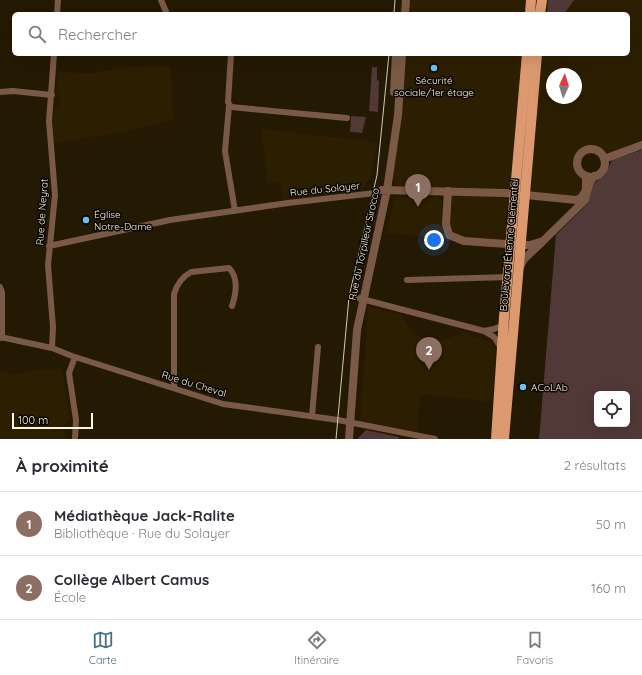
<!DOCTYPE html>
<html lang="fr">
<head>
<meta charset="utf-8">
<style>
	:root { --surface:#fff; --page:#f7f7f7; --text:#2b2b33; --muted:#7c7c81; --line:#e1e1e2; --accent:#496f89 }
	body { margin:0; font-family:Quicksand,sans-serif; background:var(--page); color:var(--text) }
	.controls { position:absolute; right:12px; bottom:12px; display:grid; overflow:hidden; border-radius:6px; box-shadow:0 4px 16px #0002 }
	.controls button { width:36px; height:36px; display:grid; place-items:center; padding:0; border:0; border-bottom:1px solid var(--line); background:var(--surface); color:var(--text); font:20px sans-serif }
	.compass { position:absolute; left:546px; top:68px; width:36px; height:36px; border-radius:50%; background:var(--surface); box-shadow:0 4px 16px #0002; rotate:4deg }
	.scale { position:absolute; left:12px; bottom:10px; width:81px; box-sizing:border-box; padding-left:4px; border:2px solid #fbf3e5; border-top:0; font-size:11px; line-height:14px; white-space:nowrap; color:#fbf3e5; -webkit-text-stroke:3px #090501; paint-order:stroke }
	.you { position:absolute; left:434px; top:240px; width:14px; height:14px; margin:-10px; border:3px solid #fff; border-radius:50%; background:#1a73e8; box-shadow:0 0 0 6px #1a73e833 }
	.badge { display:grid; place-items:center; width:26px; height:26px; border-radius:50%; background:var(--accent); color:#fff; font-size:13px; font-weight:700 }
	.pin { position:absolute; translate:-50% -33px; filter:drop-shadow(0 1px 2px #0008) }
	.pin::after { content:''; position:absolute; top:21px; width:14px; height:12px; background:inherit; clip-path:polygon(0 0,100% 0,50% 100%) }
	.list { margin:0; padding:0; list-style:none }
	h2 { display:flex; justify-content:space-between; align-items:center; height:52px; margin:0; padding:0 16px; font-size:17px }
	h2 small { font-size:13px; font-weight:400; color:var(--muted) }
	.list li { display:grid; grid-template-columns:26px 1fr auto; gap:12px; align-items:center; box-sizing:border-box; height:64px; padding:0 16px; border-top:1px solid var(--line) }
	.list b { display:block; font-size:15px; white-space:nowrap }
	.list p { margin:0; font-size:13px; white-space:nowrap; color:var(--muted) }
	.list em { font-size:13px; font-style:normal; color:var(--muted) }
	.icon { flex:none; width:22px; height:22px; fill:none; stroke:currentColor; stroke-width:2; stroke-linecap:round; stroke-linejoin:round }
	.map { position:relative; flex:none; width:642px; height:439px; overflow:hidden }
	.search { position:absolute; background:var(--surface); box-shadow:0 4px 16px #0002; left:12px; right:12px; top:12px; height:44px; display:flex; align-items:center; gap:10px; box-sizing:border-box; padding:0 14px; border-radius:6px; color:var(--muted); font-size:15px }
	.sheet { height:180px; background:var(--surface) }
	nav { display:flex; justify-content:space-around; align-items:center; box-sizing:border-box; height:56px; border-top:1px solid var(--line); background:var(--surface); font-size:11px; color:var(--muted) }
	nav a { display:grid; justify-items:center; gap:2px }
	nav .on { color:var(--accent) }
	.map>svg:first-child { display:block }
	.built { fill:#2c1e00; fill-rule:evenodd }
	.green { fill:#513938; fill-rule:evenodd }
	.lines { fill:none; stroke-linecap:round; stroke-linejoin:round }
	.minor { stroke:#7a5a46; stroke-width:6 }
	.tertiary { stroke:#7a5a46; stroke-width:8 }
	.primary { stroke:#dc996f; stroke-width:10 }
	.tram { stroke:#d1c8b9; stroke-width:1 }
	.poi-dot { fill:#6dc2f3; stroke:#090501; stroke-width:1.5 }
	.labels { text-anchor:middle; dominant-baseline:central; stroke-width:3; stroke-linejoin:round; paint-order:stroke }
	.poi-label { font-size:10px; fill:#fbf3e5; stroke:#090501; text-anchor:start }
	.street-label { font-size:10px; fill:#fbf3e5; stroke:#090501 }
</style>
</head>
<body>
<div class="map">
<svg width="642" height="439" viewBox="0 0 642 439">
	<rect width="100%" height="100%" fill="#241902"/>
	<path class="built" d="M 401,0 L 642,0 L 642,140 L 609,153 L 595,147 L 581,150 L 576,155 L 576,168 L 585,179 L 586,184 L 578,197 L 508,190 L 506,239 L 468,239 L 452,234 L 449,226 L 450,189 L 400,186 L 396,185 L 391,177 L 396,54 L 628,54 L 628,14 L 400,14 ZM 552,74 L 576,74 L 576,98 L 552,98 Z
		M 171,66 L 173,120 L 123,132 L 55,143 L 53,124 L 55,106 L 60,106 L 60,96 L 56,94 L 58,72 L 94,73 L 127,67 Z
		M 262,129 L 377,142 L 371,177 L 365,185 L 354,191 L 282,200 L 281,182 L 267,183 Z
		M 395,197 L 440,198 L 445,205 L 443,235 L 424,236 L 386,234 Z
		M 368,307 L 401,315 L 412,332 L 428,340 L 443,340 L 454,336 L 460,332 L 491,342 L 496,350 L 492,402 L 421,394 L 417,432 L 360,421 Z
		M 62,369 L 70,420 L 65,423 L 63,429 L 67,439 L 0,439 L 0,371 L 15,374 L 35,370 Z"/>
	<path class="green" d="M 548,0 L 574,0 L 564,14 L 547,14 Z
		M 372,67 L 377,67 L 377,80 L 379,81 L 378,112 L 369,111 Z
		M 351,116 L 366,117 L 362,133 L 350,132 Z
		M 642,150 L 642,439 L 539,439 L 556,235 L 588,203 L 594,183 L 605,175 L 612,160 ZM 597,394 L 627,394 L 627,424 L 597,424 Z
		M 366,430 L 399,437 L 399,439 L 357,439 Z"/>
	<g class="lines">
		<path class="minor" d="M 161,0 L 167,14
			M 57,14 L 58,0
			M 231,54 L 228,102 L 231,107 L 347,118
			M 0,92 L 13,91 L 52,95
			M 229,106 L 225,151 L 235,211
			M 49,246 L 170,220 L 288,203 L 375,193 L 382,190
			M 407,280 L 508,277
			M 0,287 L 2,292 L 2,338
			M 358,298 L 484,331 L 494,337 L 501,348
			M 484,331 L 494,329 L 504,325
			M 0,337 L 52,348 L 72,356 L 223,404 L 338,420 L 435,439
			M 52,348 L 53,327 L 48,265 L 55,195 L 49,121 L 54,54
			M 174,388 L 174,294 C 177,284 182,277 191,272 L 229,268 C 239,278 236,294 232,306
			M 312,416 L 318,347
			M 75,439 L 76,420 L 69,373 L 75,357"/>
		<path class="tertiary" d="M 405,14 L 406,0
			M 394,92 L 396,54
			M577 163a14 14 0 1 1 28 0a14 14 0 1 1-28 0Z
			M 604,159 L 642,145
			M 382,190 L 506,193 L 576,200 L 581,198 L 586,190 L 586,176
			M 448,191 L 446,224 L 449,235 L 464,241 L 521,245 L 530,245 L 543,241 L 585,200 L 590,182 L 594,176
			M 520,267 L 524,259 L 542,242
			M 349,439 L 357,330 L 387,190 L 398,115 L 402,54"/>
		<path class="primary" d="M 530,14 L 531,0
			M 540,14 L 542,0
			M 496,439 L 504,317 L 527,54
			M 504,439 L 537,54"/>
		<path class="tram" d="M 394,14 L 395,0
			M 336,439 L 349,297 L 377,175 L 389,54"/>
	</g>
	<g class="poi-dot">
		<circle cx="434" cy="68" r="4"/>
		<circle cx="86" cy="220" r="4"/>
		<circle cx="523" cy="387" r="4"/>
	</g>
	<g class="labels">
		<g class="poi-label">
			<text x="434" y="80" text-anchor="middle">Sécurité<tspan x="434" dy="12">sociale/1er étage</tspan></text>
			<text x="94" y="214">Église<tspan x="94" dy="12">Notre-Dame</tspan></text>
			<text x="531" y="387">ACoLAb</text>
		</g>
		<g class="street-label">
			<text transform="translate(325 189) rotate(-6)">Rue du Solayer</text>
			<text transform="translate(42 212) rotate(-86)">Rue de Neyrat</text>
			<text transform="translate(364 244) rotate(-78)">Rue du Torpilleur Sirocco</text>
			<text transform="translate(509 245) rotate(-85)">Boulevard Étienne Clémentel</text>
			<text transform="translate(194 384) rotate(17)">Rue du Cheval</text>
		</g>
	</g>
</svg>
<div class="controls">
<button><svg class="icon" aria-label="locate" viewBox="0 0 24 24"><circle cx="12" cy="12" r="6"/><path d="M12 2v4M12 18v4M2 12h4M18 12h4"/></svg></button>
</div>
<svg class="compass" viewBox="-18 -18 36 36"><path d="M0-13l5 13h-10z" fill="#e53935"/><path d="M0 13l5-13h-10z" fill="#7c7c81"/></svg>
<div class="scale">100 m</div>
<div class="you"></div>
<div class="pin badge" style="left:418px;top:207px;background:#8d6e63">1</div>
<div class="pin badge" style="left:429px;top:370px;background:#8d6e63">2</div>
<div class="search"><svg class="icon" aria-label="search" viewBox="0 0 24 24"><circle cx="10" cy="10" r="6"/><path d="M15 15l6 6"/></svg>Rechercher</div>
</div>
<section class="sheet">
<h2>À proximité<small>2 résultats</small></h2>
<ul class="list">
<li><span class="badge" style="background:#8d6e63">1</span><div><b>Médiathèque Jack-Ralite</b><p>Bibliothèque · Rue du Solayer</p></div><em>50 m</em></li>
<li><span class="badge" style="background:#8d6e63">2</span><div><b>Collège Albert Camus</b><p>École</p></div><em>160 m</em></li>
</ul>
</section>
<nav>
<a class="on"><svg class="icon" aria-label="map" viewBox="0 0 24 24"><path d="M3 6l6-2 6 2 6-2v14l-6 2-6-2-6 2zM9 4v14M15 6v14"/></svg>Carte</a>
<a><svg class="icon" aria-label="directions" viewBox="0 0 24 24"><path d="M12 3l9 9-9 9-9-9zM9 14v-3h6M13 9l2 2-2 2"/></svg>Itinéraire</a>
<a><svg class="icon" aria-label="saved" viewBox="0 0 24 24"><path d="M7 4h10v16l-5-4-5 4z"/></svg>Favoris</a>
</nav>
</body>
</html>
